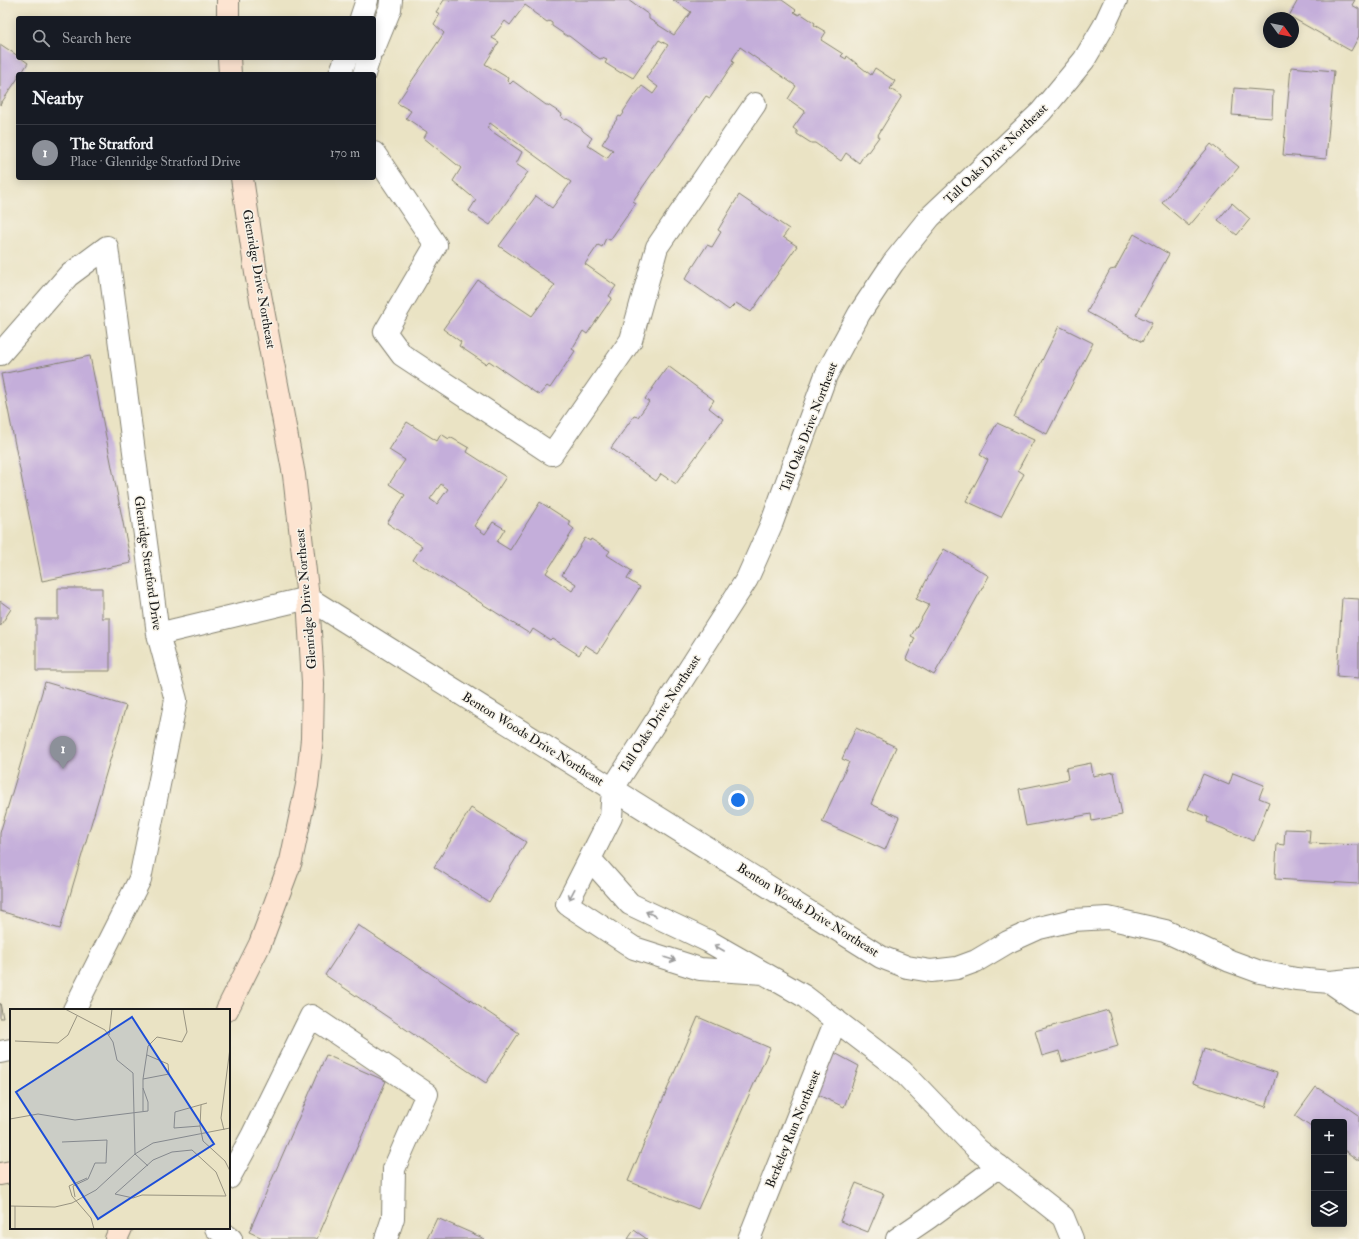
<!DOCTYPE html>
<html lang="en">
<head>
<meta charset="utf-8">
<style>
	:root { --surface:#171b24; --page:#20242c; --text:#f1f3f6; --muted:#9ea1a6; --line:#363941; --accent:#8c9099 }
	body { margin:0; font-family:"IM FELL Double Pica",serif; background:var(--page); color:var(--text) }
	.controls { position:absolute; right:12px; bottom:12px; display:grid; overflow:hidden; border-radius:4px; box-shadow:0 2px 10px #0003 }
	.controls button { width:36px; height:36px; display:grid; place-items:center; padding:0; border:0; border-bottom:1px solid var(--line); background:var(--surface); color:var(--text); font:20px sans-serif }
	.compass { position:absolute; left:1263px; top:12px; width:36px; height:36px; border-radius:50%; background:var(--surface); box-shadow:0 2px 10px #0003; rotate:123deg }
	.you { position:absolute; left:738px; top:800px; width:14px; height:14px; margin:-10px; border:3px solid #fff; border-radius:50%; background:#1a73e8; box-shadow:0 0 0 6px #1a73e833 }
	.badge { display:grid; place-items:center; width:26px; height:26px; border-radius:50%; background:var(--accent); color:#fff; font-size:13px; font-weight:700 }
	.pin { position:absolute; translate:-50% -33px; filter:drop-shadow(0 1px 2px #0008) }
	.pin::after { content:''; position:absolute; top:21px; width:14px; height:12px; background:inherit; clip-path:polygon(0 0,100% 0,50% 100%) }
	.list { margin:0; padding:0; list-style:none }
	h2 { display:flex; justify-content:space-between; align-items:center; height:52px; margin:0; padding:0 16px; font-size:17px }
	h2 small { font-size:13px; font-weight:400; color:var(--muted) }
	.list li { display:grid; grid-template-columns:26px 1fr auto; gap:12px; align-items:center; box-sizing:border-box; height:56px; padding:0 16px; border-top:1px solid var(--line) }
	.list b { display:block; font-size:15px; white-space:nowrap }
	.list p { margin:0; font-size:13px; white-space:nowrap; color:var(--muted) }
	.list em { font-size:13px; font-style:normal; color:var(--muted) }
	.icon { flex:none; width:22px; height:22px; fill:none; stroke:currentColor; stroke-width:2; stroke-linecap:round; stroke-linejoin:round }
	.map { position:relative; flex:none; width:1359px; height:1239px; overflow:hidden }
	.search { position:absolute; background:var(--surface); box-shadow:0 2px 10px #0003; left:16px; top:16px; width:360px; height:44px; display:flex; align-items:center; gap:10px; box-sizing:border-box; padding:0 14px; border-radius:4px; color:var(--muted); font-size:15px }
	.panel { position:absolute; background:var(--surface); box-shadow:0 2px 10px #0003; left:16px; top:72px; width:360px; height:108px; border-radius:4px }
	.map>svg:first-child { display:block }
	.building { fill:#c4aeda; fill-rule:evenodd }
	.lines { fill:none; stroke-linecap:round; stroke-linejoin:round }
	.street-casing { stroke:#838070; stroke-width:24 }
	.secondary-casing { stroke:#838070; stroke-width:24 }
	.street { stroke:#fff; stroke-width:22 }
	.secondary { stroke:#fde4d1; stroke-width:22 }
	.oneway { stroke:#999 }
	.labels { text-anchor:middle; dominant-baseline:central; stroke-width:3; stroke-linejoin:round; paint-order:stroke }
	.street-label { font-size:13px; fill:#1c1c1c; stroke:#f7f3e8 }
	.inset-road { fill:none; stroke:#989381; stroke-width:1 }
	.view { fill:#1d4ed8; fill-opacity:0.15; stroke:#1d4ed8; stroke-width:2 }
	.inset-edge { fill:none; stroke:#1c1c1c; stroke-width:2 }
</style>
</head>
<body>
<div class="map">
<svg width="1359" height="1239" viewBox="0 0 1359 1239">
	<rect width="100%" height="100%" fill="#f7f3e8"/>
	<filter id="ink" filterUnits="userSpaceOnUse"><feTurbulence type="fractalNoise" baseFrequency=".025" numOctaves="2"/><feDisplacementMap in="SourceGraphic" scale="8" xChannelSelector="R" yChannelSelector="G"/><feConvolveMatrix kernelMatrix="1 2 1 2 8 2 1 2 1" color-interpolation-filters="sRGB"/></filter>
	<filter id="wash" filterUnits="userSpaceOnUse"><feTurbulence type="fractalNoise" baseFrequency=".012" numOctaves="4" result="noise"/><feDisplacementMap in="SourceGraphic" scale="16" xChannelSelector="R" yChannelSelector="G"/><feGaussianBlur stdDeviation="0.9" result="paint"/><feColorMatrix in="noise" values="0 0 0 0 0 0 0 0 0 0 0 0 0 0 0 0 0 1.4 0 .05"/><feComposite in="paint" operator="in"/></filter>
	<g filter="url(#wash)">
		<rect width="100%" height="100%" fill="#eae3c4"/>
		<g id="blocks">
			<path class="building" d="M 444,0 L 628,0 L 649,15 L 649,19 L 674,35 L 691,12 L 673,0 L 782,0 L 796,10 L 794,12 L 799,15 L 800,13 L 815,23 L 814,25 L 826,32 L 821,40 L 843,54 L 841,56 L 846,59 L 847,56 L 871,75 L 875,68 L 895,81 L 890,89 L 902,96 L 878,135 L 879,137 L 868,152 L 866,152 L 859,163 L 846,153 L 841,161 L 815,143 L 811,143 L 797,134 L 797,131 L 793,128 L 805,111 L 788,99 L 796,86 L 740,47 L 732,60 L 734,62 L 710,98 L 706,96 L 633,201 L 636,203 L 610,240 L 606,238 L 602,247 L 598,245 L 585,264 L 616,286 L 609,296 L 612,298 L 587,334 L 583,331 L 572,349 L 575,351 L 550,388 L 547,386 L 539,395 L 489,361 L 486,364 L 459,346 L 461,342 L 443,329 L 478,280 L 532,316 L 555,285 L 499,246 L 536,196 L 552,208 L 571,182 L 490,123 L 487,128 L 522,152 L 516,164 L 528,172 L 490,225 L 469,211 L 476,200 L 453,181 L 461,168 L 424,138 L 427,132 L 406,118 L 411,111 L 397,103 L 444,33 L 434,24 L 440,14 L 436,12 ZM 525,5 L 532,10 L 533,12 L 547,22 L 549,21 L 552,23 L 552,26 L 567,36 L 569,36 L 587,50 L 600,59 L 602,58 L 607,60 L 605,63 L 621,73 L 623,72 L 633,78 L 659,40 L 668,45 L 646,78 L 658,87 L 653,94 L 642,86 L 634,96 L 633,97 L 623,112 L 624,113 L 621,117 L 619,116 L 608,132 L 609,133 L 602,144 L 613,150 L 607,158 L 587,145 L 592,138 L 583,131 L 581,128 L 567,119 L 565,120 L 561,117 L 562,114 L 548,105 L 546,105 L 513,81 L 510,84 L 507,81 L 508,78 L 485,64 L 499,42 L 492,38 L 505,21 L 510,25 Z
				M 1298,0 L 1355,0 L 1352,5 L 1359,9 L 1359,36 L 1351,51 L 1289,16 Z
				M 0,44 L 18,56 L 18,58 L 21,58 L 28,63 L 21,74 L 18,74 L 18,78 L 0,105 Z
				M 1291,67 L 1334,71 L 1326,159 L 1283,155 Z
				M 1234,88 L 1273,91 L 1272,118 L 1232,115 Z
				M 1211,144 L 1239,167 L 1189,226 L 1162,203 Z
				M 739,195 L 789,229 L 783,237 L 797,246 L 751,312 L 736,303 L 729,310 L 685,279 L 707,245 L 712,247 L 721,232 L 718,230 Z
				M 1232,203 L 1250,219 L 1237,235 L 1218,220 Z
				M 1134,234 L 1169,254 L 1136,315 L 1152,323 L 1142,342 L 1087,312 L 1110,270 L 1115,269 Z
				M 1059,326 L 1093,343 L 1047,434 L 1014,417 Z
				M 90,356 L 131,563 L 42,581 L 1,374 Z
				M 668,366 L 714,400 L 709,408 L 723,419 L 676,484 L 661,474 L 656,481 L 611,448 L 634,416 L 638,417 L 649,402 L 645,399 Z
				M 407,422 L 437,441 L 441,434 L 449,439 L 450,437 L 469,448 L 467,452 L 506,477 L 474,526 L 485,534 L 493,522 L 505,529 L 497,542 L 510,550 L 540,502 L 571,522 L 569,525 L 574,529 L 546,573 L 572,591 L 576,584 L 562,575 L 585,538 L 590,541 L 591,539 L 610,551 L 607,555 L 632,571 L 627,579 L 640,587 L 598,653 L 585,645 L 579,655 L 552,638 L 550,640 L 533,629 L 530,634 L 413,560 L 422,546 L 387,523 L 405,495 L 389,484 L 405,460 L 389,450 ZM 441,484 L 448,489 L 437,504 L 430,499 Z
				M 997,423 L 1034,440 L 1018,470 L 1024,474 L 1001,517 L 966,501 L 988,460 L 980,455 Z
				M 944,549 L 989,576 L 934,675 L 906,659 L 915,638 L 911,636 L 929,605 L 916,599 Z
				M 58,588 L 102,588 L 102,618 L 110,618 L 110,671 L 36,671 L 36,619 L 58,619 Z
				M 1342,598 L 1359,599 L 1359,678 L 1337,676 Z
				M 0,601 L 11,609 L 0,626 Z
				M 45,682 L 126,706 L 60,929 L 0,911 L 0,833 Z
				M 856,728 L 896,747 L 871,804 L 899,817 L 885,850 L 822,822 L 849,762 L 842,759 Z
				M 1091,763 L 1093,776 L 1114,772 L 1122,815 L 1092,821 L 1091,814 L 1026,826 L 1019,789 L 1068,779 L 1066,768 Z
				M 1233,773 L 1264,785 L 1259,798 L 1269,802 L 1254,841 L 1207,822 L 1208,817 L 1188,809 L 1203,774 L 1229,785 Z
				M 471,808 L 526,842 L 489,902 L 434,867 Z
				M 1285,829 L 1310,830 L 1309,843 L 1359,845 L 1359,884 L 1275,879 L 1277,844 L 1284,845 Z
				M 358,925 L 519,1033 L 486,1083 L 325,975 Z
				M 0,1003 L 3,1018 L 0,1018 Z
				M 1108,1010 L 1118,1046 L 1062,1062 L 1059,1051 L 1042,1056 L 1035,1031 Z
				M 698,1017 L 770,1048 L 698,1209 L 628,1181 Z
				M 1204,1049 L 1277,1073 L 1266,1107 L 1193,1083 Z
				M 831,1051 L 859,1066 L 844,1107 L 816,1094 Z
				M 326,1055 L 386,1081 L 317,1239 L 265,1239 L 249,1232 Z
				M 1316,1087 L 1337,1100 L 1359,1115 L 1359,1161 L 1344,1150 L 1344,1122 L 1314,1122 L 1314,1129 L 1295,1116 Z
				M 856,1183 L 884,1194 L 868,1232 L 840,1221 Z
				M 437,1218 L 485,1239 L 427,1239 Z
				M 634,1230 L 647,1239 L 628,1239 Z"/>
		</g>
	</g>
	<g filter="url(#ink)">
		<use href="#blocks" fill-opacity="0" stroke="#838070" stroke-width="1"/>
		<g class="lines">
			<g class="street-casing">
				<path id="street" d="M 361,18 L 367,0
					M 374,48 L 390,9 L 391,0
					M 340,74 L 346,58
					M 364,74 L 369,58
					M 374,153 L 436,245 L 385,332 L 402,355 L 552,454 L 631,340 L 657,247 L 755,104
					M 0,354 L 68,276 L 107,247 L 158,634 L 176,700 L 140,879 L 74,1010
					M 158,634 L 308,598 L 881,957 L 907,967 L 931,971 L 957,968 L 976,961 L 1008,942 L 1039,928 L 1073,920 L 1108,918 L 1165,931 L 1230,961 L 1260,972 L 1296,979 L 1330,982 L 1359,979
					M 590,859 L 630,904 L 708,941 L 804,996 L 902,1071 L 978,1150 L 1063,1217 L 1072,1239
					M 764,973 L 700,969 L 634,948 L 567,904 L 611,817 L 613,788 L 747,579 L 771,525 L 826,375 L 859,314 L 893,263 L 930,217 L 1041,112 L 1084,60 L 1104,26 L 1116,0
					M 1330,982 L 1359,1002
					M 0,1052 L 11,1050
					M 229,1178 L 252,1136 L 311,1016 L 427,1094 L 394,1169 L 393,1218 L 386,1239
					M 216,1228 L 231,1239
					M 749,1239 L 836,1020
					M 897,1239 L 928,1218 L 999,1166"/>
			</g>
			<g class="secondary-casing">
				<path id="secondary" d="M 228,0 L 228,18
					M 229,58 L 230,74
					M 227,1010 L 260,944 L 291,861 L 307,785 L 312,739 L 313,683 L 308,598 L 294,475 L 256,273 L 242,178
					M 0,1174 L 11,1172
					M 116,1239 L 121,1228"/>
			</g>
			<use href="#street" class="street"/>
			<use href="#secondary" class="secondary"/>
		</g>
		<defs><path id="oneway-shaft" d="M-6 0H5M1.5-3L5.5 0L1.5 3" fill="none" stroke-width="1.6" stroke-linecap="round" stroke-linejoin="round"/></defs>
		<g class="oneway">
			<use href="#oneway-shaft" transform="translate(572 894) rotate(118)"/>
			<use href="#oneway-shaft" transform="translate(651 914) rotate(-155)"/>
			<use href="#oneway-shaft" transform="translate(719 948) rotate(-150)"/>
			<use href="#oneway-shaft" transform="translate(670 959) rotate(17)"/>
		</g>
	</g>
	<g class="labels">
		<g class="street-label">
			<text transform="translate(996 154) rotate(-44)">Tall Oaks Drive Northeast</text>
			<text transform="translate(259 279) rotate(80)">Glenridge Drive Northeast</text>
			<text transform="translate(809 427) rotate(-69)">Tall Oaks Drive Northeast</text>
			<text transform="translate(148 563) rotate(82)">Glenridge Stratford Drive</text>
			<text transform="translate(306 599) rotate(-95)">Glenridge Drive Northeast</text>
			<text transform="translate(660 714) rotate(-57)">Tall Oaks Drive Northeast</text>
			<text transform="translate(533 739) rotate(32)">Benton Woods Drive Northeast</text>
			<text transform="translate(808 910) rotate(32)">Benton Woods Drive Northeast</text>
			<text transform="translate(793 1129) rotate(-68)">Berkeley Run Northeast</text>
		</g>
	</g>
	<g transform="translate(10 1009)">
		<rect width="220" height="220" fill="#eae3c4"/>
		<path class="inset-road" d="M 55,0 L 95,21 L 103,33 L 107,51 L 123,64 L 125,145 L 138,157M 99,26 L 102,0M 5,32 L 48,34 L 58,26 L 67,7M 133,70 L 159,65 L 158,55 L 137,46M 191,96 L 190,117 L 193,132 L 215,152 L 220,162M 133,102 L 133,70 L 138,37 L 147,28 L 172,33 L 177,23 L 173,0M 0,110 L 28,105 L 65,111 L 138,102 L 138,93 L 133,79M 190,117 L 164,119 L 165,103 L 197,94M 214,121 L 211,109 L 220,39M 52,133 L 97,131 L 96,154 L 85,154 L 78,170 L 63,177 L 65,188M 182,141 L 206,163 L 216,187 L 132,186 L 123,189 L 105,185 L 143,151 L 162,143 ZM 77,169 L 59,177 L 62,187 L 81,209 L 84,220M 0,197 L 45,198 L 62,194 L 86,181 L 125,145 L 143,134 L 220,119M 5,197 L 5,220"/>
		<path class="view" d="M 122,8 L 204,135 L 88,210 L 6,83 Z"/>
		<rect width="220" height="220" class="inset-edge"/>
	</g>
</svg>
<div class="controls">
<button>+</button>
<button>−</button>
<button><svg class="icon" aria-label="layers" viewBox="0 0 24 24"><path d="M12 4l9 5-9 5-9-5zM3 14l9 5 9-5"/></svg></button>
</div>
<svg class="compass" viewBox="-18 -18 36 36"><path d="M0-13l5 13h-10z" fill="#e53935"/><path d="M0 13l5-13h-10z" fill="#9ea1a6"/></svg>
<div class="you"></div>
<div class="pin badge" style="left:63px;top:769px">1</div>
<div class="search"><svg class="icon" aria-label="search" viewBox="0 0 24 24"><circle cx="10" cy="10" r="6"/><path d="M15 15l6 6"/></svg>Search here</div>
<section class="panel">
<h2>Nearby<small></small></h2>
<ul class="list">
<li><span class="badge">1</span><div><b>The Stratford</b><p>Place · Glenridge Stratford Drive</p></div><em>170 m</em></li>
</ul>
</section>
</div>
</body>
</html>
